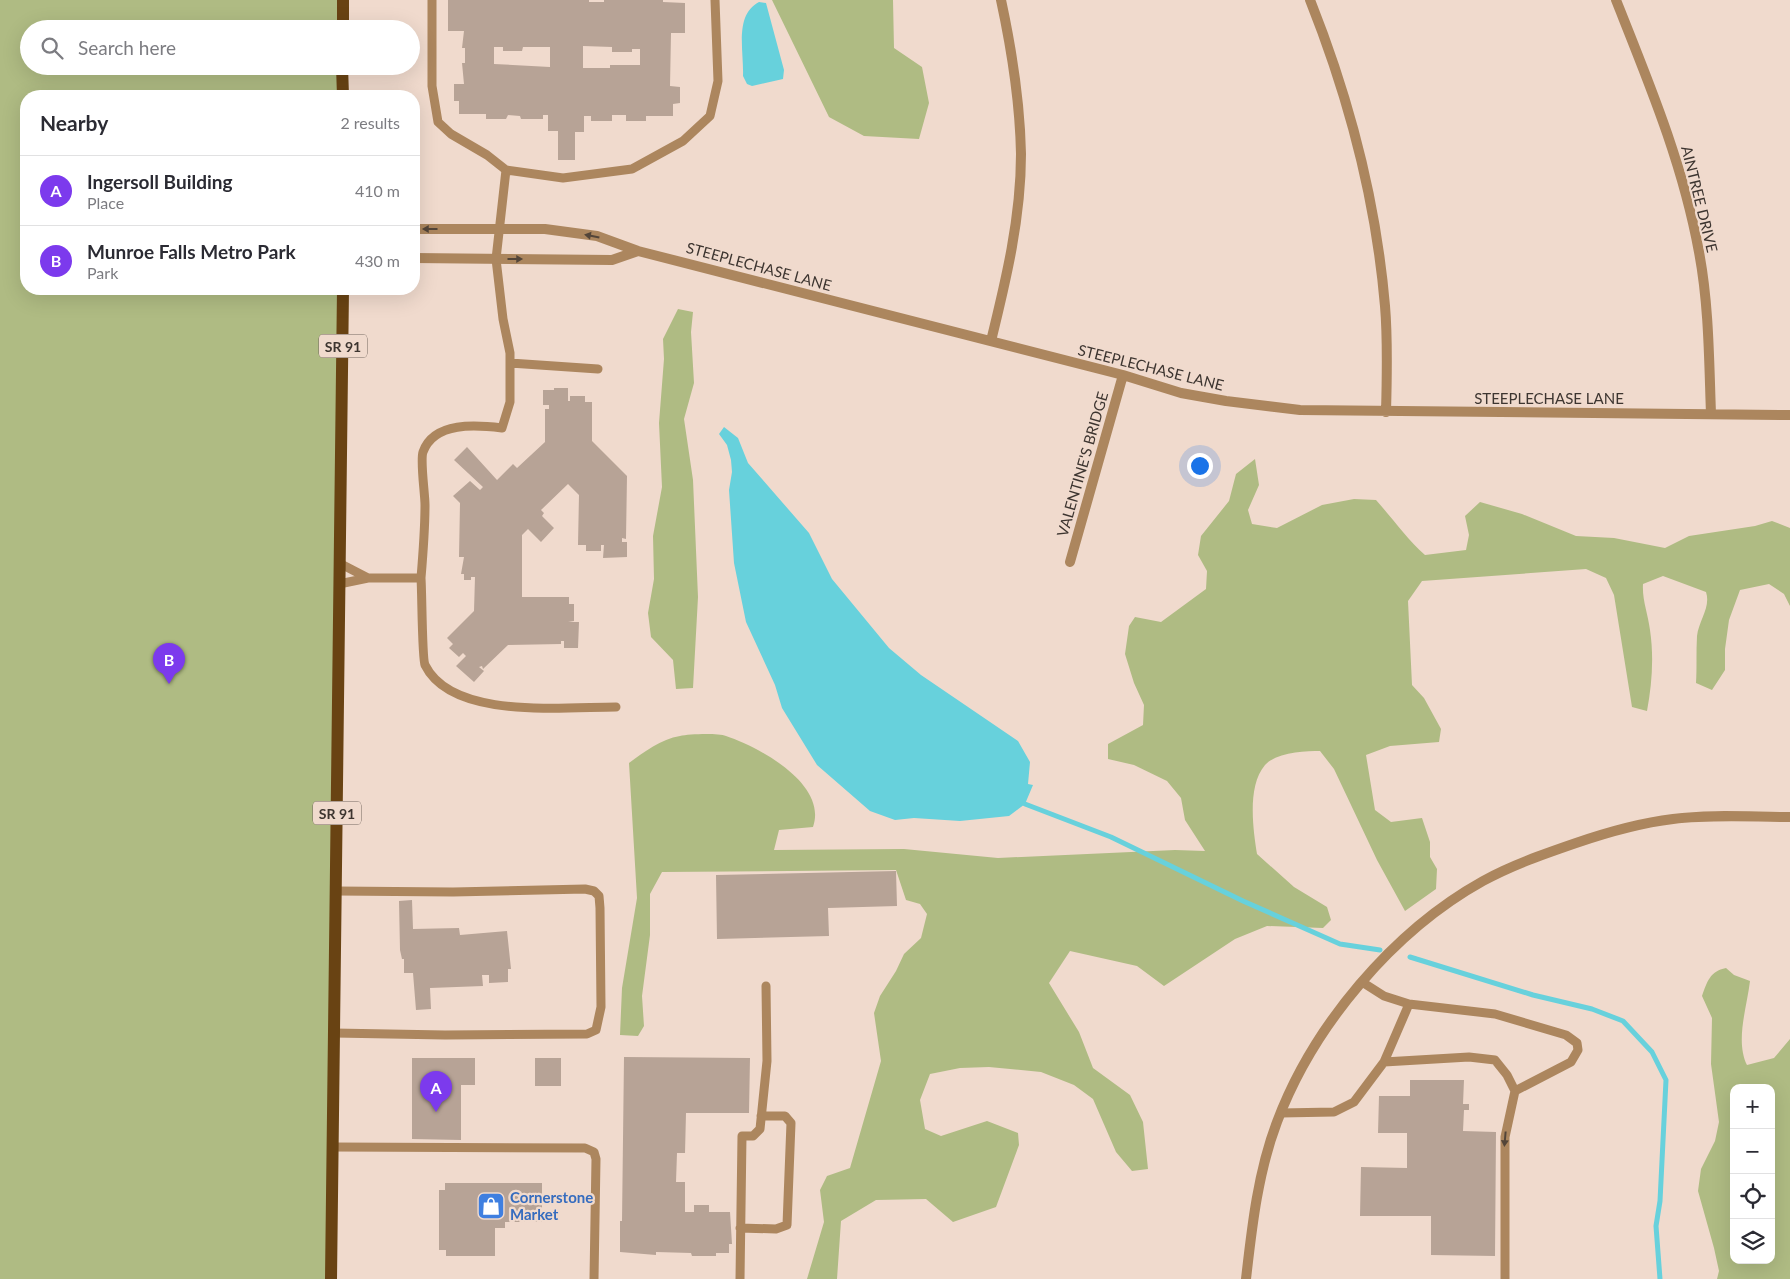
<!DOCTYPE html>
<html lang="en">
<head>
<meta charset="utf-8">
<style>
	:root { --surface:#fff; --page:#f2f2f3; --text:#2b2b33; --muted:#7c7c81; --line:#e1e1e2; --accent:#7c3aed }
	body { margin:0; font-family:Lato,sans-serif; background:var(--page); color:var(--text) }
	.controls { position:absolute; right:15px; bottom:15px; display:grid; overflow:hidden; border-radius:10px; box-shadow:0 5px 20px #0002 }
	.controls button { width:45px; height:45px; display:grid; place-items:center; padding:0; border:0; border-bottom:1px solid var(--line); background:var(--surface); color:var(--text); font:25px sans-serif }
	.you { position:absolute; left:1199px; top:465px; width:18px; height:18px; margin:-12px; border:4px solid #fff; border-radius:50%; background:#1a73e8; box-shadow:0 0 0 8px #1a73e833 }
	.badge { display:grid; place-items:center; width:32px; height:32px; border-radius:50%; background:var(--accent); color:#fff; font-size:16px; font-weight:700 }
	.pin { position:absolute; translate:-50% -41px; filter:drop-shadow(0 1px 2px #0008) }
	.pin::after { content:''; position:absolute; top:26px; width:18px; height:15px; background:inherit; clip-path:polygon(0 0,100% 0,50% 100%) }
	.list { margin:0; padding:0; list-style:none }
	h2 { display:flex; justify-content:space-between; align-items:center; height:65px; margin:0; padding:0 20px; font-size:21px }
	h2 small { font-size:16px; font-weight:400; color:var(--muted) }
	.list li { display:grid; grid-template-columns:32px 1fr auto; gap:15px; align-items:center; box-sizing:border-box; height:70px; padding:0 20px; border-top:1px solid var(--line) }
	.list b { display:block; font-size:19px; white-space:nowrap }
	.list p { margin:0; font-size:16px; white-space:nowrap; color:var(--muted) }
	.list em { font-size:16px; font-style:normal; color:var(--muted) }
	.icon { flex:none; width:28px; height:28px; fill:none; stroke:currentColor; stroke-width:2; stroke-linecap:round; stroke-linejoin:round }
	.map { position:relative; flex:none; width:1790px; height:1279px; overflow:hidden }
	.search { position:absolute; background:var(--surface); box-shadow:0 5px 20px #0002; left:20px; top:20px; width:400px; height:55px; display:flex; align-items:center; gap:12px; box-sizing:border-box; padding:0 18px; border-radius:28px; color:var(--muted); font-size:19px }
	.panel { position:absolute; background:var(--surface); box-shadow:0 5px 20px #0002; left:20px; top:90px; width:400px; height:205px; border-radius:20px }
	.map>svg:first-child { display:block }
	.green { fill:#afbb83; fill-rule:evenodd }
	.water { fill:#67d1dc }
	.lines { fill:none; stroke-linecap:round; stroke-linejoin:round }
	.stream { stroke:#67d1dc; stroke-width:5 }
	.building { fill:#b7a396; fill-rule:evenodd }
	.lane { stroke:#ac865e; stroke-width:9 }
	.street { stroke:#ac865e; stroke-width:10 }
	.primary { stroke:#694313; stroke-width:12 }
	.oneway { fill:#534539 }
	.labels { text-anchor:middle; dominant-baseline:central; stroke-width:4.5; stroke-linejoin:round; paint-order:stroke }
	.shield { fill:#f0dacd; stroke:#73665f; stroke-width:1 }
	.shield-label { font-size:14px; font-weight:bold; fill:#3d3530 }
	.street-label { font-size:15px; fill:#3d3530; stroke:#f0dacd }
	.shop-label { font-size:15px; font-weight:bold; fill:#366cbe; stroke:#f0dacd; text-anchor:start }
</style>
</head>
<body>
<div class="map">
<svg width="1790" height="1279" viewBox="0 0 1790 1279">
	<rect width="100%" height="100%" fill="#f0dacd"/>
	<path class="green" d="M 0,0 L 343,0 L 343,29 L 29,29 L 29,66 L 342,66 L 343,96 L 26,96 L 26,289 L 343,289 L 331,1279 L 0,1279 Z
		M 772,0 L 893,0 L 894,48 L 922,67 L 929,103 L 919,139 L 864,136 L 829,117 Z
		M 678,309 L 693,312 L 691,332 L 694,383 L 684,419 L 693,480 L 698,597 L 693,688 L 676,689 L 673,660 L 651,637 L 648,613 L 654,579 L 653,536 L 662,487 L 659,423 L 664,359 L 663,339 Z
		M 1255,459 L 1259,485 L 1248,510 L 1252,524 L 1277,528 L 1322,505 L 1354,499 L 1376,500 C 1393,519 1407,539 1425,555 L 1466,550 L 1469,535 L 1465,516 L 1480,502 L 1522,514 L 1576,536 L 1614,538 L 1665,548 L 1689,536 L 1755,526 L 1772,521 L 1790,528 L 1790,606 L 1784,594 L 1769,584 L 1740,590 L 1729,620 L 1725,649 L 1725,670 L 1712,690 L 1696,683 C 1697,668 1696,652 1697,636 C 1699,620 1711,607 1706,592 L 1663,576 L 1643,584 C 1642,600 1648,614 1650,630 C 1654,657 1652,684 1647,711 L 1632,707 L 1614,595 L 1606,578 L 1586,569 L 1422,581 L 1408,601 L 1412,685 L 1424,698 L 1441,729 L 1439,742 L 1390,746 L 1366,755 L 1375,810 L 1391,822 L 1422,818 L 1430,842 L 1430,857 L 1437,869 L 1436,889 L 1405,911 L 1377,860 L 1334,769 L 1320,751 C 1305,751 1277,752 1265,765 C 1247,786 1253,829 1257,854 L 1294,887 L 1327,907 L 1331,920 L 1323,928 L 1267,926 L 1235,939 L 1164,986 L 1137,966 L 1070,951 L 1049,983 L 1079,1032 L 1093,1068 L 1130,1095 L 1143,1122 L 1148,1169 L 1132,1171 L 1116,1152 L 1093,1099 L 1074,1085 L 1041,1072 L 989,1067 L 960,1068 L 930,1074 L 920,1100 L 925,1129 L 941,1136 L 987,1121 L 1018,1133 L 1019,1145 L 996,1207 L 953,1222 L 926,1199 L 876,1200 L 841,1221 L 837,1279 L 807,1279 L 824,1222 L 820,1190 L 827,1176 L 850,1168 L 881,1061 L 874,1013 L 880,996 L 896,971 L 904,954 L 921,938 L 927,914 L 920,904 L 906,900 L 896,870 L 662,872 L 650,894 L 650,935 L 642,996 L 644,1026 L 638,1036 L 620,1035 L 622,988 L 637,898 L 629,763 C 644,752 661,739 680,736 C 689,734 718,733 726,736 C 759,747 828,784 813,827 L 779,830 L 774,850 L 904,849 L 998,858 L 1175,850 L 1205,851 L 1185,820 L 1181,798 L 1167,781 L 1134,765 L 1108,759 L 1108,744 L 1143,725 L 1144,705 L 1134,683 L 1125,654 L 1129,626 L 1135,617 L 1161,622 L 1206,589 L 1207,571 L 1198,555 L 1201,536 L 1229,501 L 1236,474 Z
		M 1726,968 L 1734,975 L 1750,981 C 1747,1007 1735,1041 1747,1065 L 1774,1058 L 1790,1039 L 1790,1279 L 1717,1279 L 1719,1271 L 1714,1248 L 1698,1191 L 1701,1169 L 1715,1141 L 1719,1122 L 1711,1064 L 1712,1018 L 1702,996 C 1707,982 1710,971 1726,968 ZM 1734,1088 L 1771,1088 L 1771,1260 L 1734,1260 Z"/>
	<path class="water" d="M 759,2 L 766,3 L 784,70 L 783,79 L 752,86 L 747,84 L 743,76 C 744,51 734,15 759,2 Z
		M 724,427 L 738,438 L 748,463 L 809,533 L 832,579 L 889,648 L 921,675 L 1018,741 L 1030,762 L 1028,784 L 1033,785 L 1025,804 L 1009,816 L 960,821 L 914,818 L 895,820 L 870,811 L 817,765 L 782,708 L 775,685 L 746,622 L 734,563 L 729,490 L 732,472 L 731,460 L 727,445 L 719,434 Z"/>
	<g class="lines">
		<path class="stream" d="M 1025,804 L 1111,837 L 1243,901 L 1340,944 L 1380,950
			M 1410,957 L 1533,995 L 1592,1009 L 1623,1021 L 1652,1052 L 1666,1080 L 1660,1201 L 1656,1226 L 1660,1279"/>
	</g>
	<path class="building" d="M 448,0 L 589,0 L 589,2 L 604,2 L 604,0 L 663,0 L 663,2 L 685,3 L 685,33 L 671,33 L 670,86 L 680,87 L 680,103 L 673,104 L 673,116 L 646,116 L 646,121 L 626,121 L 626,115 L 612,115 L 612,121 L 591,121 L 591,116 L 584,116 L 584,132 L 575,132 L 575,160 L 558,160 L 558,131 L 548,131 L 548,115 L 543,115 L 543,119 L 521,119 L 520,116 L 508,115 L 506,119 L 486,119 L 486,114 L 459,114 L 459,101 L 454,101 L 454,84 L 464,84 L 462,63 L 465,63 L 465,48 L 462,48 L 464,31 L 448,31 ZM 583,46 L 612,47 L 612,52 L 632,52 L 632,49 L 640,49 L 640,65 L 610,65 L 610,68 L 583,68 ZM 494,47 L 503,47 L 503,51 L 522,51 L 523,47 L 550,47 L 550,67 L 494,64 Z
		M 554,388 L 568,388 L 568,401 L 570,401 L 570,396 L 585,396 L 585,402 L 592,402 L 592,441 L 627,476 L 626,539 L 622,538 L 622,542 L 627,542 L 627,557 L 603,558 L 604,545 L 601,545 L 601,551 L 586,551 L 586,545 L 578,545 L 579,495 L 568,484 L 541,510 L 544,513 L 542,516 L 554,528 L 541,542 L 528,529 L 522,535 L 522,597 L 569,597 L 569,604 L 574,604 L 574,621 L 568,622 L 579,622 L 578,648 L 564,648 L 564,641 L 561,641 L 561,644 L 508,645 L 483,669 L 482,666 L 479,667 L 484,671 L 474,682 L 456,666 L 466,656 L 463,653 L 459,657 L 449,648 L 453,644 L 447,638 L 474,611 L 475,577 L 471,577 L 471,580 L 464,580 L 464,574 L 461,574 L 464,557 L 459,557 L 460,503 L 453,496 L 470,481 L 480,490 L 483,487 L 454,460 L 467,447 L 497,480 L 513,464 L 517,468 L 545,442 L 545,409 L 549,409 L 549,405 L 543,405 L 543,390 L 554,390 Z
		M 896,871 L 897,906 L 828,908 L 829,936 L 717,939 L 716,875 Z
		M 412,900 L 413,929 L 459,928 L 460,935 L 507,931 L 511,969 L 508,969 L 508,982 L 489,983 L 489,975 L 482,975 L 483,986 L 430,988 L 431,1009 L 416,1010 L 413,973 L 404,973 L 404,959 L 402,959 L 400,950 L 399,901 Z
		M 624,1057 L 750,1058 L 749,1113 L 686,1113 L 685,1153 L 677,1153 L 676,1182 L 685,1182 L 685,1212 L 694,1212 L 694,1205 L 709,1205 L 709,1212 L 730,1212 L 732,1244 L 729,1244 L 729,1253 L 716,1253 L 716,1256 L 692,1256 L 691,1253 L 656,1252 L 656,1255 L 620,1252 L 620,1221 L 622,1221 Z
		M 412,1058 L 475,1058 L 475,1085 L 461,1085 L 461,1140 L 412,1139 Z
		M 535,1058 L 561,1058 L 561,1086 L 535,1086 Z
		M 1410,1080 L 1464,1080 L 1463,1104 L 1469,1104 L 1469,1110 L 1464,1110 L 1463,1131 L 1496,1132 L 1495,1256 L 1431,1255 L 1431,1216 L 1360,1216 L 1361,1167 L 1407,1168 L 1407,1133 L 1378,1133 L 1379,1096 L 1410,1096 Z
		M 445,1183 L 542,1183 L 542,1222 L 505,1222 L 505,1228 L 495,1228 L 495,1256 L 446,1256 L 446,1250 L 439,1250 L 439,1190 L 445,1190 Z"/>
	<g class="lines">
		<path class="lane" d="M 432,0 L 432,86 L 438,122 L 451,134 L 487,155 L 506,170
			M 510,363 L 598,369
			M 339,563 L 368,578
			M 421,578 C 422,591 422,659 425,665 C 452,720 564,707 616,707
			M 339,584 L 368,578 L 421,578 C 423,554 425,530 425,505 C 425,494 420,460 423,452 C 434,421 477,425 502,428 L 510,402 L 510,353 L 503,319 L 496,259 L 506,170 L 563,178 L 632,169 L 683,141 L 710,116 L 718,81 L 715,0
			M 1362,982 L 1384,996 L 1409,1004 L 1495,1014 L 1566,1035 L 1577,1043 L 1578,1050 L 1571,1062 L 1515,1091
			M 334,1033 L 445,1035 L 587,1034 L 596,1030 L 601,1007 L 600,908 L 599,896 L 594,891 L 585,889 L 453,892 L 337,891
			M 1384,1062 L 1409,1004
			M 1281,1113 L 1334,1112 L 1354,1102 L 1384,1062 L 1469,1057 L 1495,1060 L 1507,1075 L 1515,1091 L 1505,1137 L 1505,1279
			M 332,1147 L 585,1148 L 594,1152 L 596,1159 L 594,1279
			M 740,1228 L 776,1229 L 787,1225 L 791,1123 L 785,1116 L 761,1116
			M 740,1279 L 742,1136 L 753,1136 L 760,1129 L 767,1061 L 766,986"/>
		<path class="street" d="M 1310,0 C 1349,98 1376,200 1385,306 C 1388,341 1387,377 1386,412
			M 1616,0 C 1649,83 1683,164 1699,252 C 1709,305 1709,360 1711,414
			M 414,229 L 545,229 L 597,236 L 638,251 L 1123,375 L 1181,393 L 1226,401 L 1300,410 L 1790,415
			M 414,258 L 612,260 L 638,251
			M 991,341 C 1006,280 1021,218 1021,154 C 1020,102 1012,51 1001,0
			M 1070,562 L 1123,375
			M 1246,1279 C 1252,1226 1258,1172 1277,1122 C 1313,1026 1393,931 1483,881 C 1512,865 1544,854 1576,843 C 1608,832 1640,823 1673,819 C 1711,814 1752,817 1790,817"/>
		<path class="primary" d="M 343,29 L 343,0
			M 342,66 L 343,96
			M 331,1279 L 343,289"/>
	</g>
	<defs><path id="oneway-solid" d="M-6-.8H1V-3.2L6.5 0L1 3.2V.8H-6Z" transform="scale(1.25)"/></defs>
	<g class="oneway">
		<use href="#oneway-solid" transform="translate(430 229) rotate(-180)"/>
		<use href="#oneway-solid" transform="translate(592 236) rotate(-169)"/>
		<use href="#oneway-solid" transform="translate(515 259)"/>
		<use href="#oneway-solid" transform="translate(1505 1139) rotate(95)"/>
	</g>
	<defs>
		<g id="shop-square" transform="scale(1.4375)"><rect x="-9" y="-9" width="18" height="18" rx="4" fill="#3f7fe0" stroke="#f0dacd"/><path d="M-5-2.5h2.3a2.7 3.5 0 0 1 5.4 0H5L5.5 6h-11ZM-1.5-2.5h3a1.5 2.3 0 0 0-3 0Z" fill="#fff"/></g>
	</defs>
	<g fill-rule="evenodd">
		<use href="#shop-square" x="491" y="1206"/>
	</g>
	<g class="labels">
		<g class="shield">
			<rect x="319" y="334.5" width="48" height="23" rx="4"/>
			<rect x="313" y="801.5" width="48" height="23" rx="4"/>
		</g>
		<g class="shield-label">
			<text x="343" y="346">SR 91</text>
			<text x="337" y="813">SR 91</text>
		</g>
		<g class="street-label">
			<text transform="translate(1700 199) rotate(76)">AINTREE DRIVE</text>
			<text transform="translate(759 266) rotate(15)">STEEPLECHASE LANE</text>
			<text transform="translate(1151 367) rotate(14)">STEEPLECHASE LANE</text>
			<text x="1549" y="398">STEEPLECHASE LANE</text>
			<text transform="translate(1082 464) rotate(-74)">VALENTINE'S BRIDGE</text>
		</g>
		<g class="shop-label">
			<text x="510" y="1197">Cornerstone<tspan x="510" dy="17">Market</tspan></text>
		</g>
	</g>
</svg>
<div class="controls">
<button>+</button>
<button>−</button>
<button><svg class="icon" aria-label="locate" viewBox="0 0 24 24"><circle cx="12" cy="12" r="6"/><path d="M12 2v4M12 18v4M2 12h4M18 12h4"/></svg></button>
<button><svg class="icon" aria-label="layers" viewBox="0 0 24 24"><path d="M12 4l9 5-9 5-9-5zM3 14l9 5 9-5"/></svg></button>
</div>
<div class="you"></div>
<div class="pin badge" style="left:436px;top:1112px">A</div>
<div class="pin badge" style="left:169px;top:684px">B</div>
<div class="search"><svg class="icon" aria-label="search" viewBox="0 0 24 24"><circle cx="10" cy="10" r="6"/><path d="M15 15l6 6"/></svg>Search here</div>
<section class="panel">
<h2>Nearby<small>2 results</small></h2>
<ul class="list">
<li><span class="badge">A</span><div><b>Ingersoll Building</b><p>Place</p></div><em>410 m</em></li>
<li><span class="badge">B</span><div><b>Munroe Falls Metro Park</b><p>Park</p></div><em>430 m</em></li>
</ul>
</section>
</div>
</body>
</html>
